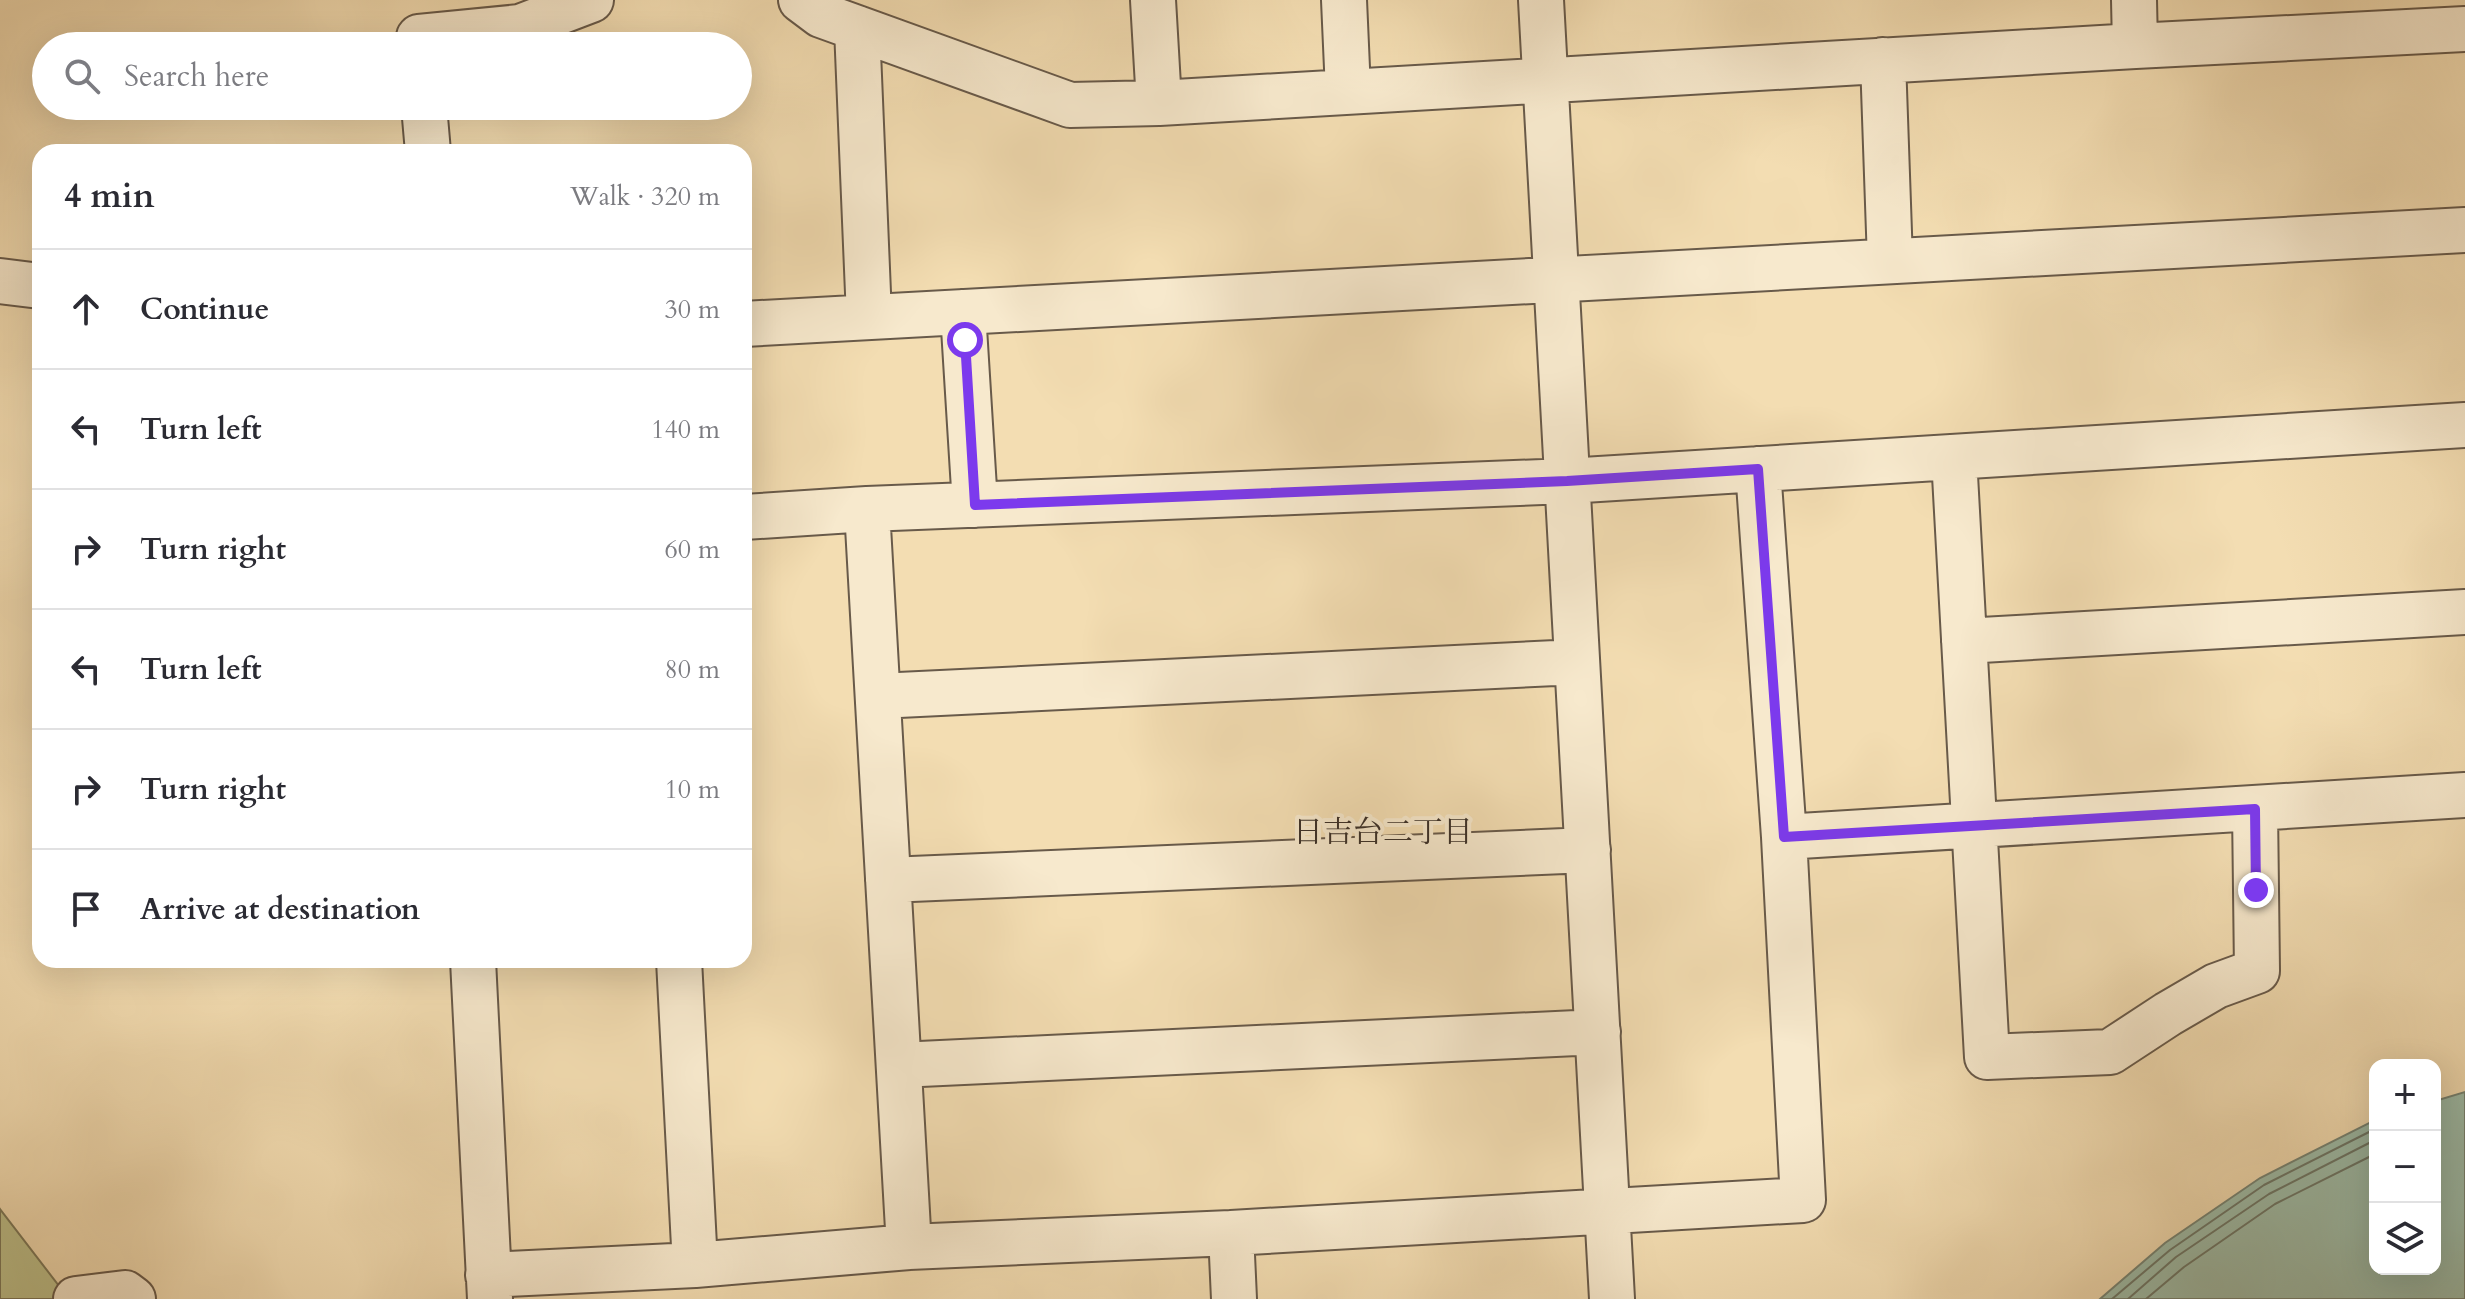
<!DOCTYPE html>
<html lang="en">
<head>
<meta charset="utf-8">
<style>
	:root { --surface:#fff; --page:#f7f7f7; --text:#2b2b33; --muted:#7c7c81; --line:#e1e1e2 }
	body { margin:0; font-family:Cardo,"Noto Serif JP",serif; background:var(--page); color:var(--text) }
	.controls { position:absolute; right:24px; bottom:24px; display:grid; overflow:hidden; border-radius:16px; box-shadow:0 8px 32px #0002 }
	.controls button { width:72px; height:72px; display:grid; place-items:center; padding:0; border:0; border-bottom:2px solid var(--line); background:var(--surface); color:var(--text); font:40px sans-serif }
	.stop { position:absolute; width:24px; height:24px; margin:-18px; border:6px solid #7c3aed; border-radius:50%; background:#fff }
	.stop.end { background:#7c3aed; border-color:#fff; box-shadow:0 2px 8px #0008 }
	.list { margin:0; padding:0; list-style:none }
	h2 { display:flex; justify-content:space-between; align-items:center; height:104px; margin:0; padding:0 32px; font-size:34px }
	h2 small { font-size:26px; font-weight:400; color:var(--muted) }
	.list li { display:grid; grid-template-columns:52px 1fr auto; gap:24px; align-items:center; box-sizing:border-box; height:120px; padding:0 32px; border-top:2px solid var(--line) }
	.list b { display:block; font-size:30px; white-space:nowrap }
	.list em { font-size:26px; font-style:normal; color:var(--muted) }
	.icon { flex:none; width:44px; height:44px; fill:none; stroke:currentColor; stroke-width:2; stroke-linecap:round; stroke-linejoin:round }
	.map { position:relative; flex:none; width:2465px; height:1299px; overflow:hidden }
	.search { position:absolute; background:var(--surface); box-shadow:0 8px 32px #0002; left:32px; top:32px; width:720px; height:88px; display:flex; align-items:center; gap:20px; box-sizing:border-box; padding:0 28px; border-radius:44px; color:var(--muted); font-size:30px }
	.panel { position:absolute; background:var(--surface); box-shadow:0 8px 32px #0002; left:32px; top:144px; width:720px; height:824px; border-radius:24px }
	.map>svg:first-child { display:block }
	.green { fill:#bdc08b; stroke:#7c7859; stroke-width:2 }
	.water { fill:#9cbca9; stroke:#758475; stroke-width:2 }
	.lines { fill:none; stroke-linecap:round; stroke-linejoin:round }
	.shore { stroke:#6b7668; stroke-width:2 }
	.minor-casing { stroke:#685a4a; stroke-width:48 }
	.minor { stroke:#f7e9cd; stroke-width:44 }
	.route { stroke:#7c3aed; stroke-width:10 }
	.labels { text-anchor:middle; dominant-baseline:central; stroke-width:8; stroke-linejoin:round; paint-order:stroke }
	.neighbourhood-label { font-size:30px; fill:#3a2f27; stroke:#f7e9cd }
</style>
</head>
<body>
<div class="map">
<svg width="2465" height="1299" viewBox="0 0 2465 1299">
	<rect width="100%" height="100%" fill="#f3ddb2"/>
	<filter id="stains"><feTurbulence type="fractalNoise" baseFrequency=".0025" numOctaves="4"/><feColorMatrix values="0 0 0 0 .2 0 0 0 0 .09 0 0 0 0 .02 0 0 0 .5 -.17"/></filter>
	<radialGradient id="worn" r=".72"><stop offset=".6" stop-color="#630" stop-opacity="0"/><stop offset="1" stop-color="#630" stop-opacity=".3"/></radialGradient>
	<path class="green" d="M 0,1209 L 69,1299 L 0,1299 Z"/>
	<path class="water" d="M 2465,1092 L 2465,1299 L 2100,1299 L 2165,1243 L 2260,1178 L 2375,1120 L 2375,1269 L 2435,1269 L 2435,1101 Z"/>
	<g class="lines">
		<path class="shore" d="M 2112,1299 L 2170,1250 L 2264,1185 L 2375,1129
			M 2128,1299 L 2176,1257 L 2269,1194 L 2375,1140
			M 2146,1299 L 2184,1267 L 2275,1204 L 2375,1154"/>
		<g class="minor-casing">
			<path id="minor" d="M 801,0 L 821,15 L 1070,105 L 1159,103 L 2135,46 L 2465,29
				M 1153,0 L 1159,103
				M 1344,0 L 1348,91
				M 1541,0 L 1612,1299
				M 2134,0 L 2135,46
				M 857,28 L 869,317
				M 419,46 L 419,37 L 520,27 L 591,0
				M 1883,60 L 1890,261
				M 424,106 L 428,152
				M 0,281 L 40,286
				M 963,312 L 975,505
				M 744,324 L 2465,230
				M 1954,457 L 1987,1057 L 2110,1052 L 2168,1014 L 2216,986 L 2257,971 L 2255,809
				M 867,509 L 909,1247
				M 744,517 L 867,509 L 1567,481 L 2465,425
				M 1964,641 L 2465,612
				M 878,696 L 1577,662
				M 1784,837 L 2465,795
				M 888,880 L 1588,850
				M 473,960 L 490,1299
				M 679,960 L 695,1265
				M 899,1065 L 1598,1032
				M 1231,1233 L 1234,1299
				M 488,1275 L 695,1265 L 909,1247 L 1231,1233 L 1803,1200 L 1784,837 L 1758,469
				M 76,1299 L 125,1293 L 133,1299"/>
		</g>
		<use href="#minor" class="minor"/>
	</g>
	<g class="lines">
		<path class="route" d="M 965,340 L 975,505 L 1567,481 L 1758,469 L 1784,837 L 2255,809 L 2256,890"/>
	</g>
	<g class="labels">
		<g class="neighbourhood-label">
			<text x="1383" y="832">日吉台二丁目</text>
		</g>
	</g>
	<rect width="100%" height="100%" filter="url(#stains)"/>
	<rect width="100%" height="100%" fill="url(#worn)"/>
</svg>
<div class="controls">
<button>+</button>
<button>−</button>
<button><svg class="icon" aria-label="layers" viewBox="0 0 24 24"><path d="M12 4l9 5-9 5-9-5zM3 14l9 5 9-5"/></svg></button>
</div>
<div class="stop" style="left:965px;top:340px"></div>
<div class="stop end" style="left:2256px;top:890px"></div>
<div class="search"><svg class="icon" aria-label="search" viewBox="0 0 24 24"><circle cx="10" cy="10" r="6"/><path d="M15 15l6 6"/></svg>Search here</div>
<section class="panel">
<h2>4 min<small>Walk · 320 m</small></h2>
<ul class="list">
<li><svg class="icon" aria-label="ahead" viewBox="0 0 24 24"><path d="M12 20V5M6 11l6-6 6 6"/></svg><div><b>Continue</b></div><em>30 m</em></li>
<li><svg class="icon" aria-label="left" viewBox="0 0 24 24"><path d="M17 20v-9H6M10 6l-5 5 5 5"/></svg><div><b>Turn left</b></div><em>140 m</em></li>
<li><svg class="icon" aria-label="right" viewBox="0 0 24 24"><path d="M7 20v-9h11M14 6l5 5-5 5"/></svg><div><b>Turn right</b></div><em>60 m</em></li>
<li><svg class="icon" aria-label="left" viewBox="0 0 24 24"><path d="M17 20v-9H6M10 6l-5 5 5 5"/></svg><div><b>Turn left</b></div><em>80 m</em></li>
<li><svg class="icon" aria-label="right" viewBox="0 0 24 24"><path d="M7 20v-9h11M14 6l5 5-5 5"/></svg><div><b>Turn right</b></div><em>10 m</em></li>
<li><svg class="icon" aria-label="arrive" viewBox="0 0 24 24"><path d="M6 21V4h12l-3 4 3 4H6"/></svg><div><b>Arrive at destination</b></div></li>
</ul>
</section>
</div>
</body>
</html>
